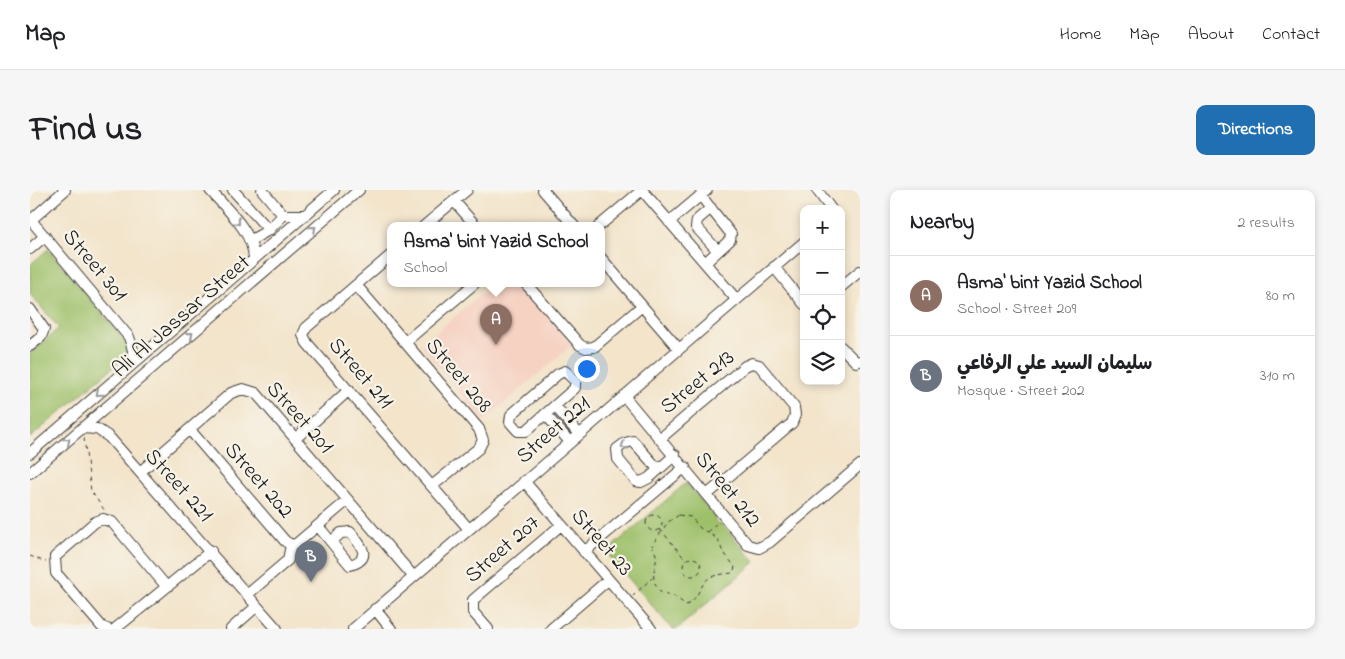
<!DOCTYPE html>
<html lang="en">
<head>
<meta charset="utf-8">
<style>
	:root { --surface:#fff; --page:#f6f6f6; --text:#202124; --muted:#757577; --line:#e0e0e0; --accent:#1f6fb2 }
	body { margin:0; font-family:"Indie Flower","Playpen Sans Arabic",sans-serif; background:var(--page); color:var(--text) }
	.controls { position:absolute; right:15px; top:15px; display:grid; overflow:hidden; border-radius:10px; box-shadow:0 2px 8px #0003 }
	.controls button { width:45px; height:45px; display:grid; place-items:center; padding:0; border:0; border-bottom:1px solid var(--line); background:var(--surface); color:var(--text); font:25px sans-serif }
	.you { position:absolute; left:556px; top:178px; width:18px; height:18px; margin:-12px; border:4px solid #fff; border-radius:50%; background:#1a73e8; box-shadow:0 0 0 8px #1a73e833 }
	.badge { display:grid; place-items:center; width:32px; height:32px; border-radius:50%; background:var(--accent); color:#fff; font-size:16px; font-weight:700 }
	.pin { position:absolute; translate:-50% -41px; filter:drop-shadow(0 1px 2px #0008) }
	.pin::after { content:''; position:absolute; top:26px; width:18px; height:15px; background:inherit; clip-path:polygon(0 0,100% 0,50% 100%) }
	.popup { position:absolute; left:357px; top:32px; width:218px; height:65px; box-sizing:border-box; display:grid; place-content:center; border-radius:10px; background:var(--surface); filter:drop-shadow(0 1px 4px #0005); font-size:16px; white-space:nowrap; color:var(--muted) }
	.popup b { font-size:19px; color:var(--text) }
	.popup::after { content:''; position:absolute; left:50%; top:100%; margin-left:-10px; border:10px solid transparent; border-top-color:var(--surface) }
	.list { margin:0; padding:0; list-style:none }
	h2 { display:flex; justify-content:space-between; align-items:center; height:65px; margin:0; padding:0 20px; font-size:21px }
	h2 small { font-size:16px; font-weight:400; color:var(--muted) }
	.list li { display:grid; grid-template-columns:32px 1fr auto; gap:15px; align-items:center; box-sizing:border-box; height:80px; padding:0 20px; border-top:1px solid var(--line) }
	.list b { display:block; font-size:19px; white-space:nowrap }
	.list p { margin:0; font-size:16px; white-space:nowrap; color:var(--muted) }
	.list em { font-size:16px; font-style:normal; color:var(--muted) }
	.icon { flex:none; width:28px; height:28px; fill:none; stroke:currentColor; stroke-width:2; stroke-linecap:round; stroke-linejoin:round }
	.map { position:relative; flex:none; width:830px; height:439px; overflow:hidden; border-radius:10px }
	header { display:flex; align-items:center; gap:30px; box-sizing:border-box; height:70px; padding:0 25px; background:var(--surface); border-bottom:1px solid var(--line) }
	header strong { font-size:24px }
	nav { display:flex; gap:28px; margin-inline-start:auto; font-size:18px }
	.intro { display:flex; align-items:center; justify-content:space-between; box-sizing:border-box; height:120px; padding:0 30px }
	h1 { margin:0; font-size:35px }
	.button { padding:12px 22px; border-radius:10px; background:var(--accent); color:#fff; font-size:18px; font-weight:700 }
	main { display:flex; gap:30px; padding:0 30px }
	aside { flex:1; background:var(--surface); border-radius:10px; box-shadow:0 2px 8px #0003 }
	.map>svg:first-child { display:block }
	.built { fill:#f6d2c3 }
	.green { fill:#9dc069; stroke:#5c6e42 }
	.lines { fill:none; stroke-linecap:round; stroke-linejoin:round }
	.minor-casing { stroke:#3c3a36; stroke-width:12 }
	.path { stroke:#3c3a36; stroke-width:1; stroke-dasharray:4 4; stroke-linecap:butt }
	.minor { stroke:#fff; stroke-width:10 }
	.oneway { stroke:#999 }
	.labels { text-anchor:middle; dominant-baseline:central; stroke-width:4.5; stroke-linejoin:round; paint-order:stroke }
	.street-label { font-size:22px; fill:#1c1c1c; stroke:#f7f3e8 }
</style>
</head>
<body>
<header>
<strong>Map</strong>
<nav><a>Home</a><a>Map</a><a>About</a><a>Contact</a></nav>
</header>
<div class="intro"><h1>Find us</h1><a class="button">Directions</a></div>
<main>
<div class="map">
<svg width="830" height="439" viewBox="0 0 830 439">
	<rect width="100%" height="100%" fill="#f7f3e8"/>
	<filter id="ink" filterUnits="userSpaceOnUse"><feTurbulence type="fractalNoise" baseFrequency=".02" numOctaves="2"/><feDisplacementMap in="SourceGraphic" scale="10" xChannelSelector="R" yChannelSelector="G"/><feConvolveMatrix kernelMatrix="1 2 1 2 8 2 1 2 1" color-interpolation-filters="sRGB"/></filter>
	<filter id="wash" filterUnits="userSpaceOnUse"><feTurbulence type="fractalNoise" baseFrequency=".0096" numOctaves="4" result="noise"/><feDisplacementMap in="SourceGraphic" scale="20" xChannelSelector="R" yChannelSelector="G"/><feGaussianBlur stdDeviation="1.12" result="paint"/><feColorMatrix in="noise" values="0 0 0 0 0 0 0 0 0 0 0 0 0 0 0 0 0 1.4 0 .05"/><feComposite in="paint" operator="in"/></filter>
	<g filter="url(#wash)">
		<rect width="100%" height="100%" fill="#f3e4ca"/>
		<path class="built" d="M 462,94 L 490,94 L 542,155 L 454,231 L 391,156 Z"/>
		<path class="green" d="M 18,59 L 96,152 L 98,159 L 95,167 L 0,248 L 0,164 L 29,138 L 0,104 L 0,75 Z
			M 656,293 L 686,328 L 684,330 L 689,335 L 692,334 L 725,372 L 647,439 L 642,439 L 576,362 Z"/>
	</g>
	<g filter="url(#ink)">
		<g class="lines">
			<g class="minor-casing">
				<path id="minor" d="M 180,0 C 197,20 223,41 224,69
					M 203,0 L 239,40
					M 232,0 L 253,25 L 275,25
					M 513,0 L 544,36
					M 612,0 L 706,109
					M 787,0 L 801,19
					M 671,6 L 701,44 L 700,50 L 675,73
					M 424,11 L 446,36
					M 681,18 L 667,30 L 666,37 L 688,61
					M 0,29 L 99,147 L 103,160 L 102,174
					M 1,30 L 35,0
					M 639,32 L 677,0
					M 394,36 L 437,0
					M 569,36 L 612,0
					M 221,50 L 239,40 L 253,25
					M 0,59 L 15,46
					M 361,65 L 276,138 L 273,145 L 277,153 L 438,338
					M 571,68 L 648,158
					M 744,77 L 774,114
					M 496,94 L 550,155 L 556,158 L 564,157 L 612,116
					M 326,95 L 449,239 L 453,250 L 449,258 L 402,296
					M 811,97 L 830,81
					M 0,119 L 14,139 L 11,147 L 0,156
					M 375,152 L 444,94
					M 811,157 L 826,172 L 830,171
					M 535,181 L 545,191 L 545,198 L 496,241 L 488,241 L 480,232 L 481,225 L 528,184 Z
					M 594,206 L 718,355 L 729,358 L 740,352 L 830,275
					M 525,216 L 549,244
					M 515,224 L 540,252
					M 52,238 L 67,239 L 79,247 L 247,439
					M 160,240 L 255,351 L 261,355 L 266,354 L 318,310
					M 631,248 L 715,176 L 722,173 L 729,175 L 764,217 L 765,225 L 762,233 L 678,304
					M 265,249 L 319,200
					M 0,263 L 304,0
					M 628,279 L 603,251 L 595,253 L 587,259 L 588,269 L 606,291 L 611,292 L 619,288 L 645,265
					M 110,282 L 201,203 L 213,199 L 226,203 L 383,386
					M 0,283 L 329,0
					M 494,291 L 621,439
					M 288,336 L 320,375 C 344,368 330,354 320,342 L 311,343 L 301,352
					M 554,362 L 655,277
					M 218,404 L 258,370 L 261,355
					M 345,419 L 361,439
					M 77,439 L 72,437 L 26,383 L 25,367 L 65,332 L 73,329 L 82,332 L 136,396
					M 85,439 L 181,361
					M 201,439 L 227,416
					M 323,439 L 774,52
					M 458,439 L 443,422 L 443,410 L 531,335
					M 521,439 L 578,390"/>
			</g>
			<path class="path" d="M 54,248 L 61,301 L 75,321
				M 649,325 L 661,327 L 670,338 L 688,349 L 692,360 L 705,377 L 703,383 C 669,386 679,390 661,413 L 656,415 L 644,406 L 630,402 C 620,389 624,382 627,367 L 622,355 L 638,332 Z
				M616 333a8 8 0 1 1 16 0a8 8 0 1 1-16 0Z
				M 630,339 L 656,370
				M 677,342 L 687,333
				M 0,366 L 16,372
				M653 377a9 9 0 1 1 18 0a9 9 0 1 1-18 0Z
				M 603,406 L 622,388"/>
			<use href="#minor" class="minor"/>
		</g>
		<defs><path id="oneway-chevron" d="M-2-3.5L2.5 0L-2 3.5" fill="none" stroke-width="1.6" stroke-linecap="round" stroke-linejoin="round" transform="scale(1.25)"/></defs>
		<g class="oneway">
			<use href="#oneway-chevron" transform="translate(207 32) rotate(50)"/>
			<use href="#oneway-chevron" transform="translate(283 39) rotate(-41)"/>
			<use href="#oneway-chevron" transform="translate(160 145) rotate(-41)"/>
			<use href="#oneway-chevron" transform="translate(69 203) rotate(139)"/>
			<use href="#oneway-chevron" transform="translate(37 251) rotate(-41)"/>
			<use href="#oneway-chevron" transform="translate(594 256) rotate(147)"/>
		</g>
	</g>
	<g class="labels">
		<g class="street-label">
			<text transform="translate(64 76) rotate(50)">Street 301</text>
			<text transform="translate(152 127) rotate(-41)">Ali Al Jassar Street</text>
			<text transform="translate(330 184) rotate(49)">Street 211</text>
			<text transform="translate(428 186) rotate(50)">Street 208</text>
			<text transform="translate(668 193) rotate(-39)">Street 213</text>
			<text transform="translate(269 228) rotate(48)">Street 201</text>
			<text transform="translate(524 241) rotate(-41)">Street 221</text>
			<text transform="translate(228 291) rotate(49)">Street 202</text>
			<text transform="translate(148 296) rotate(48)">Street 221</text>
			<text transform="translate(697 300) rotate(51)">Street 212</text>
			<text transform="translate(571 353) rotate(49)">Street 23</text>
			<text transform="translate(473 360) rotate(-41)">Street 207</text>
		</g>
	</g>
</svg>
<div class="controls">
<button>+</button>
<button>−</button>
<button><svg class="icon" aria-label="locate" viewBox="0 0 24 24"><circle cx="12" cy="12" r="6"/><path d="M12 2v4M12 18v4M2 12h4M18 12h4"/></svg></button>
<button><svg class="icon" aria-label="layers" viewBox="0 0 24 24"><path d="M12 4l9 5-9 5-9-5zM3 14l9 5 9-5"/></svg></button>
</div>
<div class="you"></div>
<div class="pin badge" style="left:466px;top:155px;background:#8d6e63">A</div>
<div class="popup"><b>Asma' bint Yazid School</b>School</div>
<div class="pin badge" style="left:281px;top:392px;background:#6b7280">B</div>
</div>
<aside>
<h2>Nearby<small>2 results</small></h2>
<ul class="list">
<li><span class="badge" style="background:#8d6e63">A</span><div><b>Asma' bint Yazid School</b><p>School · Street 209</p></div><em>80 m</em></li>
<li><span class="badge" style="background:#6b7280">B</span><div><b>سليمان السيد علي الرفاعي</b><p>Mosque · Street 202</p></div><em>310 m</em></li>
</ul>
</aside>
</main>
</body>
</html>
